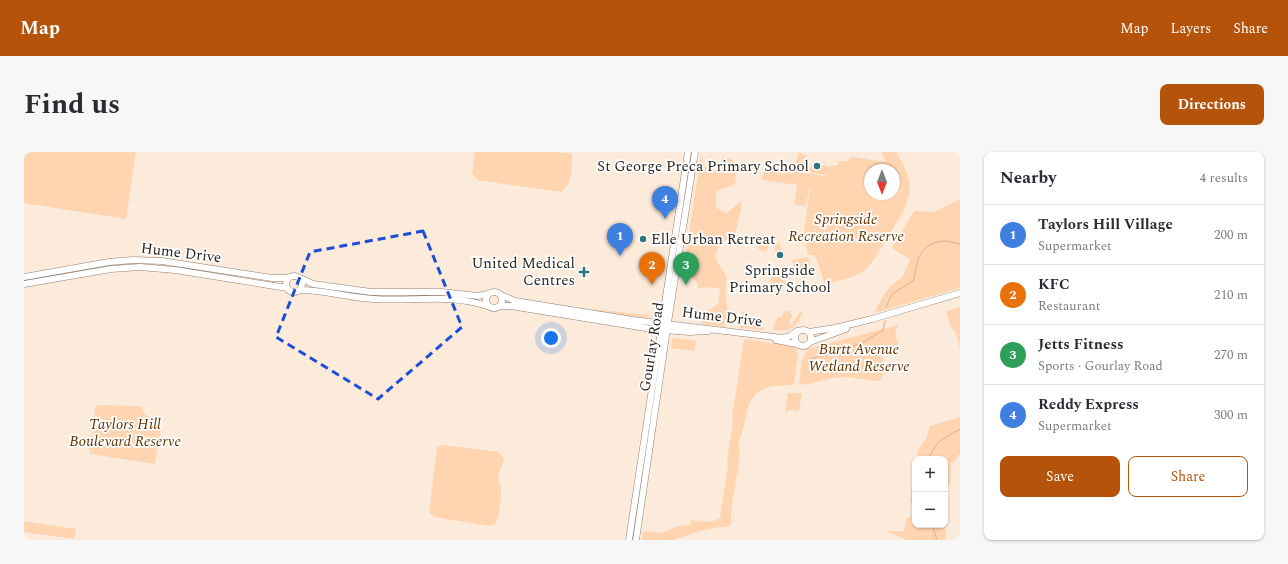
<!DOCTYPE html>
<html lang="en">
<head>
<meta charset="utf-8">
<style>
	:root { --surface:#fff; --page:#f7f7f7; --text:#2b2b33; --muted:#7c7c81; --line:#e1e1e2; --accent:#b45309 }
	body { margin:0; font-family:Spectral,serif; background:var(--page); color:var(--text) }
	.controls { position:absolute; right:12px; bottom:12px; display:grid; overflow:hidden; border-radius:8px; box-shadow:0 1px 3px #0004 }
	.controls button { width:36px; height:36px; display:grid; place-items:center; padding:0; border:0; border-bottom:1px solid var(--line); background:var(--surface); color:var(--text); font:20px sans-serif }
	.compass { position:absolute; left:840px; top:12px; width:36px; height:36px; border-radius:50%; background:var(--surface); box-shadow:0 1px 3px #0004; rotate:180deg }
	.you { position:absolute; left:527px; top:186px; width:14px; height:14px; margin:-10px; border:3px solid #fff; border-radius:50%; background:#1a73e8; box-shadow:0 0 0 6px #1a73e833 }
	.badge { display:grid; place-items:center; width:26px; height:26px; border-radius:50%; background:var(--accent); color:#fff; font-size:13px; font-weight:700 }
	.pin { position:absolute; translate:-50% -33px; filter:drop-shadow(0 1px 2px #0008) }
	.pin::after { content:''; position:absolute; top:21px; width:14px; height:12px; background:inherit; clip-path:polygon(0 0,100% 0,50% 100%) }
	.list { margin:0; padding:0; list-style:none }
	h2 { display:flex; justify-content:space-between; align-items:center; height:52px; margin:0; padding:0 16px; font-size:17px }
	h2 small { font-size:13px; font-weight:400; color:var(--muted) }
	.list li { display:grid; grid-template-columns:26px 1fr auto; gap:12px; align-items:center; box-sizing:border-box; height:60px; padding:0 16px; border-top:1px solid var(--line) }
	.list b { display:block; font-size:15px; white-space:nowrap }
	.list p { margin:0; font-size:13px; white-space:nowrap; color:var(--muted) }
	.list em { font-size:13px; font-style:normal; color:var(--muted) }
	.actions { display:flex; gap:8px; padding:12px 16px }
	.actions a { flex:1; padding:9px 0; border:1px solid var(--accent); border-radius:8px; text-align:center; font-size:14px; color:var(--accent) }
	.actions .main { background:var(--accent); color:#fff }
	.map { position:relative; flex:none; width:936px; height:388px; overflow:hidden; border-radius:8px }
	header { display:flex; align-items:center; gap:24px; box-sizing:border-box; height:56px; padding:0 20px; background:var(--accent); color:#fff }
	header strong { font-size:19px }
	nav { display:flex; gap:22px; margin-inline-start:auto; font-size:14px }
	.intro { display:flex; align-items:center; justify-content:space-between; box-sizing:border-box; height:96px; padding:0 24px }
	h1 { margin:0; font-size:28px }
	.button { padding:10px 18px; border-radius:8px; background:var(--accent); color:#fff; font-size:14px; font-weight:700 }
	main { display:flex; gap:24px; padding:0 24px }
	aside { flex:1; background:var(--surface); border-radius:8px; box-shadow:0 1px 3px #0004 }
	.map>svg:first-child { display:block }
	.green { fill:#ffd5b1; fill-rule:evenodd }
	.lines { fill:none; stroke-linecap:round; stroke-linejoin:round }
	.stream { stroke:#e1b085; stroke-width:1 }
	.secondary-casing { stroke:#918173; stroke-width:7 }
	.secondary { stroke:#fff; stroke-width:6 }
	.marked { fill:none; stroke:#1d4ed8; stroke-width:3; stroke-dasharray:8 5; stroke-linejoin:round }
	.poi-dot { fill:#2d757f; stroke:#fff; stroke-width:1.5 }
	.labels { text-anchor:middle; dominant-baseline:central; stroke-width:3.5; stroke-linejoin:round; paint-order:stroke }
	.poi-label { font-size:15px; fill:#2d2621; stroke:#fff; text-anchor:end }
	.park-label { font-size:15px; font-style:italic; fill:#623500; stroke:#fff }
	.street-label { font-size:15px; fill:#2d2621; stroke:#fff }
</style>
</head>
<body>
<header>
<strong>Map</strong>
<nav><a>Map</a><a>Layers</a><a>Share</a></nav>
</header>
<div class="intro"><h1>Find us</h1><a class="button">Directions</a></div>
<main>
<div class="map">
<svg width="936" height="388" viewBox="0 0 936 388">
	<rect width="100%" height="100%" fill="#fceada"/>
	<path class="green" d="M 0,0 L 112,0 L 102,67 L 0,51 Z
		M 451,0 L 533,0 L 548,2 C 548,16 549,31 537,40 L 453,28 L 448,21 Z
		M 774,0 L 782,3 L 780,14 L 791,16 L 798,13 L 802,13 L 803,15 L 814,13 L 814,9 L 823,9 L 829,5 L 861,10 L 862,9 L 857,0 L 872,0 L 883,20 L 886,33 L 885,43 L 879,60 L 849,109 L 841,118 L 831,124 L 801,133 L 793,108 L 789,103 L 784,103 L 781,88 L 779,88 L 786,36 L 785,35 L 782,54 L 770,53 L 773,33 L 738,28 L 741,15 L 801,24 L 805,21 L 801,23 L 771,18 ZM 846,18 L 870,18 L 870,42 L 846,42 Z
		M 677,2 L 680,14 L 697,20 L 698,5 L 709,8 L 712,24 L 710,33 L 692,39 L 692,56 L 703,61 L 717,49 L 717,58 L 711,82 L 695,93 L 691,106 L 703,125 L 701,138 L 704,163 L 700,175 L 679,172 L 674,165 L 694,152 L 696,137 L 686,135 L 674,136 L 673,130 L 663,122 L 660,113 Z
		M 936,47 L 936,136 L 850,161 L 859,144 L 866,135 L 877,126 L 880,122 L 886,108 L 868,96 L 890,59 L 910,60 Z
		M733 93a6 6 0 1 1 12 0a6 6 0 1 1-12 0Z
		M 754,90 L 755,90 L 760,106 L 755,105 L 751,99 L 751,94 Z
		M 784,105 L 786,113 L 770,116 L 768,108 Z
		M 749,122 L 762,130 L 758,137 L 745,130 Z
		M 936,155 L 936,196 L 931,179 L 927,176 L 922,159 Z
		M 568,157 L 622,163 L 633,163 L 625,164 L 624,166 L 609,164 L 590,168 L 567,165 Z
		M 761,159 L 765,159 L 768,162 L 768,164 L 765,171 L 767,173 L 776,160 L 778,161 C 774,176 765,180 750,178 L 749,175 L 754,165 L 757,166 Z
		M 718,160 L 722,160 L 725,167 L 735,170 L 734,172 L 740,176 L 740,178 L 716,176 Z
		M 874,173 L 871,180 L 874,193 L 856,199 C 859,209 863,221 855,229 L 851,229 L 824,225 L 808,226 L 779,233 L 775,231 L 778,208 L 784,197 Z
		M 650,186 L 672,189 L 670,199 L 647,196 L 648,187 Z
		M 721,187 L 769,194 L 772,196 L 774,202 L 770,232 C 765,235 751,232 742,236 C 722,244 724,260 719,278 C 716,287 713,293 716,302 L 707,360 L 707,372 L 705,374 L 680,378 L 648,388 L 618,388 L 619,379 L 637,381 L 654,374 L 666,373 L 667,368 C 677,369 687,372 696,366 L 704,314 L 703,308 L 709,269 L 708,265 L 720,188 Z
		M 764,241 L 778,241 L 775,259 L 766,258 L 761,260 Z
		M 74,253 L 116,254 L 122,263 L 138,269 L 131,312 L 67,302 L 65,298 L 66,287 L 73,273 L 70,257 Z
		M 936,265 L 936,303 L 934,303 L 931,310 L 926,311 L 928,317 L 927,318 L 926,332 L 924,333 L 921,353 L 921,307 L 892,307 L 894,298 L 902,287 L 906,274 Z
		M 418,293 L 475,300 L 480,307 C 479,313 474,321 474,325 C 474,329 477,333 477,337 C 477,348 476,363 471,372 L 465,374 L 411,365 L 405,361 L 413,295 Z
		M 891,316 L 891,355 L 886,349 Z
		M 891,357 L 891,373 L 921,373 L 922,388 L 883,388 L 861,379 L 880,379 L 882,367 L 890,362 Z
		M 0,369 L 52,377 L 50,387 L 0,380 Z"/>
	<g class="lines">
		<path class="stream" d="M 862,155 L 868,142 L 890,128 C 893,108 895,91 920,89 C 925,89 931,91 936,92
			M 787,207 L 838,191 L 859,178 L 861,169
			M 904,307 L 914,290 L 936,277
			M 908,373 L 913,388"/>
		<g class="secondary-casing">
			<path id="secondary" d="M262 132a8 8 0 1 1 16 0a8 8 0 1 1-16 0Z
				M 0,125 L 85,110 L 109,108 L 138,109 L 248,126 L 264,126
				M 276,126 L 289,132 L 347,140 L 417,140 L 454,144 L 464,142
				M 0,132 L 87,117 L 116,115 L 151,118 L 263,136
				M 276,138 C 301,138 325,146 350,147 C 387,150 427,141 463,154
				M462 148a8 8 0 1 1 16 0a8 8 0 1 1-16 0Z
				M 477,143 L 491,149 L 609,168 L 758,186 L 766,184 L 773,179
				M 476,154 L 487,154 L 628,177 L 665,180 L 684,179
				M771 186a8 8 0 1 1 16 0a8 8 0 1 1-16 0Z
				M 785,180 L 811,176 L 848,167 L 936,141
				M 752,188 L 773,192
				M 786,190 L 822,177
				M 605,388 L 664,0
				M 612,388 L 645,164 L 671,0"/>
		</g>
		<use href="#secondary" class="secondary"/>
	</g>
	<path class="marked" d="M 399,79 L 438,175 L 354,247 L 252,185 L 286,100 Z"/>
	<g class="poi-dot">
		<circle cx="793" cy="14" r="4"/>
		<circle cx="619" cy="87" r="4"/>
		<circle cx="756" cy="103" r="4"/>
		<path d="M558 114h4v4h4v4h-4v4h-4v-4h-4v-4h4z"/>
	</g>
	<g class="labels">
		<g class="poi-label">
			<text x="785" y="14">St George Preca Primary School</text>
			<text x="627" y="87" text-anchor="start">Elle Urban Retreat</text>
			<text x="551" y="111">United Medical<tspan x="551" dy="17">Centres</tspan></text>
			<text x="756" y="118" text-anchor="middle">Springside<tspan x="756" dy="17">Primary School</tspan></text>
		</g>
		<g class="park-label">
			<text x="822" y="67">Springside<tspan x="822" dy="17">Recreation Reserve</tspan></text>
			<text x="835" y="197">Burtt Avenue<tspan x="835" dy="17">Wetland Reserve</tspan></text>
			<text x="101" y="272">Taylors Hill<tspan x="101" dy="17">Boulevard Reserve</tspan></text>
		</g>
		<g class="street-label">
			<text transform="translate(157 101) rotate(7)">Hume Drive</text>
			<text transform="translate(698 165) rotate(7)">Hume Drive</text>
			<text transform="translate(628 195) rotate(-81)">Gourlay Road</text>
		</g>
	</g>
</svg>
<div class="controls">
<button>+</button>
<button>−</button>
</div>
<svg class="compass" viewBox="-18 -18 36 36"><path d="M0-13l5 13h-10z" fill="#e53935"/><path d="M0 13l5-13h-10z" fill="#7c7c81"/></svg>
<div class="you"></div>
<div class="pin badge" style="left:596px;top:104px;background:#3f7fe0">1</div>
<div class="pin badge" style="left:628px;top:133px;background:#e8710a">2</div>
<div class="pin badge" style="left:662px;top:133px;background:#2e9e5b">3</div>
<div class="pin badge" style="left:641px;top:67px;background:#3f7fe0">4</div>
</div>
<aside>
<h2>Nearby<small>4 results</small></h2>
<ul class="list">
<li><span class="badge" style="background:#3f7fe0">1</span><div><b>Taylors Hill Village</b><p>Supermarket</p></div><em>200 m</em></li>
<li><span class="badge" style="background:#e8710a">2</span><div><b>KFC</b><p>Restaurant</p></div><em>210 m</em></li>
<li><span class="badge" style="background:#2e9e5b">3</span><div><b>Jetts Fitness</b><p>Sports · Gourlay Road</p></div><em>270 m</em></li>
<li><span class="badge" style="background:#3f7fe0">4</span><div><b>Reddy Express</b><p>Supermarket</p></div><em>300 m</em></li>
</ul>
<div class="actions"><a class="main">Save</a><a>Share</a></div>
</aside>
</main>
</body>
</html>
